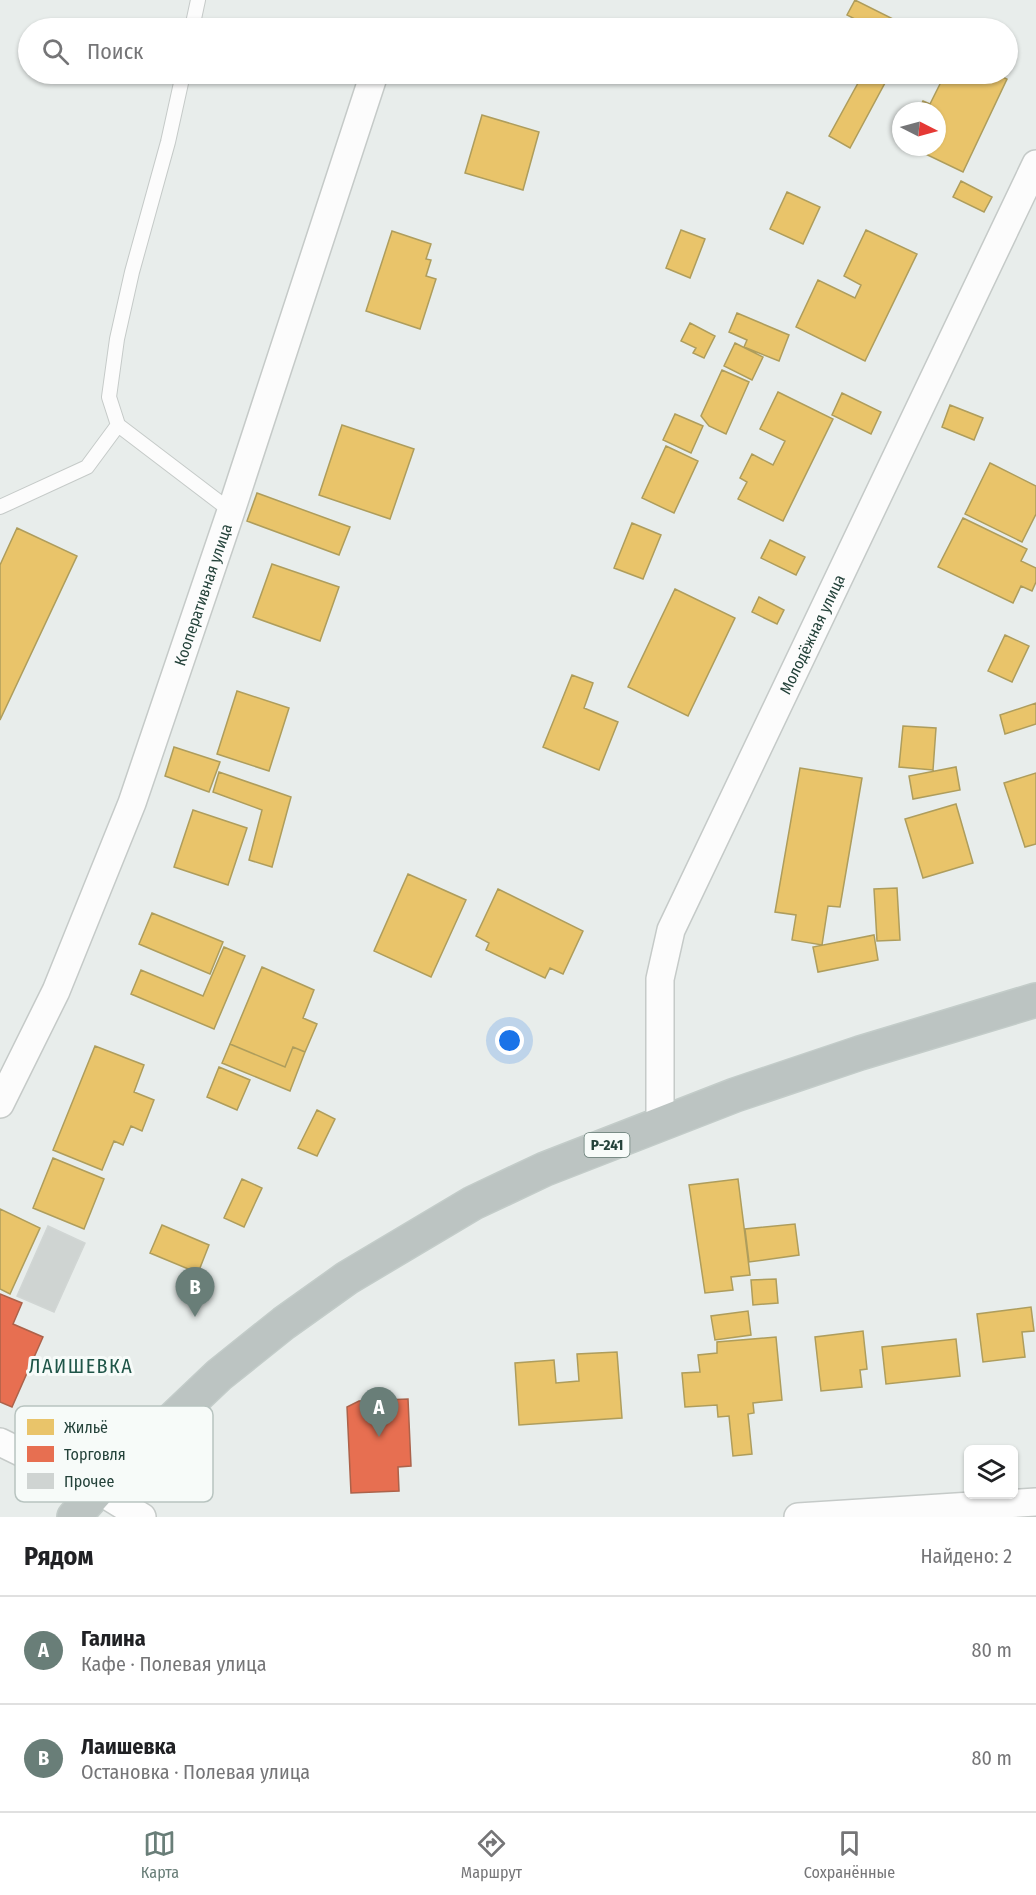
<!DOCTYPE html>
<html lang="ru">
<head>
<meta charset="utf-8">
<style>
	:root { --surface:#fff; --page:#f2f2f2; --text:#202124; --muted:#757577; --line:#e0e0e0; --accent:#697e78 }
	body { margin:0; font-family:"Fira Sans Condensed",sans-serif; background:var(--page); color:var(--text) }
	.controls { position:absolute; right:18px; bottom:18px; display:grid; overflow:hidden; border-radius:9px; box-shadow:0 2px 4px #0004 }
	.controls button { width:54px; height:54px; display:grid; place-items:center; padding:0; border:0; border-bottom:2px solid var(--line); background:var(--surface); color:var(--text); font:30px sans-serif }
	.compass { position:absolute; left:892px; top:102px; width:54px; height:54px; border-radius:50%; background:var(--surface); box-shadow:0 2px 4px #0004; rotate:96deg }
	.you { position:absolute; left:510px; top:1041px; width:21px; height:21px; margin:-15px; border:4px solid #fff; border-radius:50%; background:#1a73e8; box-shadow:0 0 0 9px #1a73e833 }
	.badge { display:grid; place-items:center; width:39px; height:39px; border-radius:50%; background:var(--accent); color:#fff; font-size:20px; font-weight:700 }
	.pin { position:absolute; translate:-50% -50px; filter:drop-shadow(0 2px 3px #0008) }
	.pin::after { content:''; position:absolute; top:32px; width:21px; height:18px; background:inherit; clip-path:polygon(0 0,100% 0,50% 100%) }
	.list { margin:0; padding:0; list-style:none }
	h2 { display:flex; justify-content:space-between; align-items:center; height:78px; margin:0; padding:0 24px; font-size:26px }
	h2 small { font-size:20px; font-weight:400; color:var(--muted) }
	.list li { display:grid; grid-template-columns:39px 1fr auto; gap:18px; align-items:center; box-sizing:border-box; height:108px; padding:0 24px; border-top:2px solid var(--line) }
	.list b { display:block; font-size:22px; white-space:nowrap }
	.list p { margin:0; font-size:20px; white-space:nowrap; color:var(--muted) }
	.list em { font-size:20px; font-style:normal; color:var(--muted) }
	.icon { flex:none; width:33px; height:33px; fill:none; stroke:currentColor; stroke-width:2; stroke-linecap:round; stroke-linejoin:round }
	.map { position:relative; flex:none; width:1036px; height:1517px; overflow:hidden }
	.search { position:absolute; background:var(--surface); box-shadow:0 2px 4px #0004; left:18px; right:18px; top:18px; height:66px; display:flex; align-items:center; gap:15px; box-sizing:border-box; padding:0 21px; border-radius:33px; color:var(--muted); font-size:22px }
	.sheet { height:294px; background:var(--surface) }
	nav { display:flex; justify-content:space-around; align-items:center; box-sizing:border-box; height:84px; border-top:2px solid var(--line); background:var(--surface); font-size:16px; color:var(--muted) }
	nav a { display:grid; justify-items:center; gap:3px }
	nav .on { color:var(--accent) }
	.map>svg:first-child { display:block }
	.homes { fill:#e9c46a; stroke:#ae9d5c; stroke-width:1.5 }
	.shops { fill:#e76f51; stroke:#ac624a; stroke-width:1.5 }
	.building { fill:#cfd4d2; stroke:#d1d6d4; stroke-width:1.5 }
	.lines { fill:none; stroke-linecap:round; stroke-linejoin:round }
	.lane-casing { stroke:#c5cac8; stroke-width:16 }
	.street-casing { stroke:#c5cac8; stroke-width:30 }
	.highway-casing { stroke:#c3ccc9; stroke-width:36 }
	.lane { stroke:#fcfcfc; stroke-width:14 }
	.street { stroke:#fcfcfc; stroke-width:27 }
	.highway { stroke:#bcc4c2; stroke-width:33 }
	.labels { text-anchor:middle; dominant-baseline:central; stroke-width:6; stroke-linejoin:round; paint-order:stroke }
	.shield { fill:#f7fbf9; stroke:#637a73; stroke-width:1.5 }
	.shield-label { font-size:15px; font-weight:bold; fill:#24423a }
	.street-label { font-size:16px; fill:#24423a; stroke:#f7fbf9 }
	.quarter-label { font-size:20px; letter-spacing:1.5px; fill:#1f5548; stroke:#f7fbf9 }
	.key { fill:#f7fbf9; stroke:#b8c4c0; stroke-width:1.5 }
	.key-label { font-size:16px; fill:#24423a }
</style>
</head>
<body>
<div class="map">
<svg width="1036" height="1517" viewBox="0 0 1036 1517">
	<rect width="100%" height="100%" fill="#e8edeb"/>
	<path class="homes" d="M 855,0 L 903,24 L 900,28 L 872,28 L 847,15 Z
		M 863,74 L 871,74 L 886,81 L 850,148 L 829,136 Z
		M 945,74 L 996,74 L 1007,79 L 963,172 L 911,147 L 937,147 L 937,111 L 918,111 L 923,101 L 930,104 Z
		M 482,115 L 539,132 L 523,190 L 465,173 Z
		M 961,181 L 992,197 L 984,212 L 953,197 Z
		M 787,192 L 820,207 L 803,244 L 770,229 Z
		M 681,230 L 705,239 L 690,278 L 666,268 Z
		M 866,230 L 917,254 L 865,361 L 796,327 L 818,280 L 855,298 L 861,285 L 844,276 Z
		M 392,231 L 431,244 L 426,259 L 431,260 L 426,276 L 436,279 L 420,329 L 366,311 Z
		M 737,313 L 789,335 L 779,361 L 744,347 L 747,340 L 729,332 Z
		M 690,323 L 715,336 L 704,358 L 693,353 L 696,348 L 681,341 Z
		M 735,343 L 763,357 L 752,380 L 724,366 Z
		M 722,370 L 749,382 L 726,434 L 709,426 L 701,416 Z
		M 778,392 L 833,419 L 783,521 L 738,499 L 747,482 L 740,478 L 752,454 L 773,465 L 785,441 L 760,429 Z
		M 842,393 L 881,412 L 871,434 L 832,415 Z
		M 950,405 L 983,418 L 974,440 L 942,427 Z
		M 675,414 L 703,426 L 691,453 L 663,440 Z
		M 342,425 L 414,449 L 390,519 L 319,495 Z
		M 666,446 L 698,461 L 674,513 L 642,498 Z
		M 990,463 L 1036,486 L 1036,514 L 1022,542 L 965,514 Z
		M 257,493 L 350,527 L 339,555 L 247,521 Z
		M 963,518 L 1027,549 L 1021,561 L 1036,568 L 1036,582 L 1032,591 L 1021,586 L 1013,603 L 938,567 Z
		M 632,523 L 661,535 L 643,579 L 614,568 Z
		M 17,528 L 77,556 L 0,720 L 0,565 Z
		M 770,540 L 805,557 L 796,575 L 761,558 Z
		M 272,564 L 339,587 L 320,641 L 253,617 Z
		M 675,589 L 735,618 L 688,716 L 628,687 Z
		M 759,597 L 784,610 L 777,624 L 752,612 Z
		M 1005,635 L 1029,646 L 1012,682 L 988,671 Z
		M 572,675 L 593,683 L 584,708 L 618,722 L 599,770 L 543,747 Z
		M 237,691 L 289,708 L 269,771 L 217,754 Z
		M 1036,703 L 1036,724 L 1005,734 L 1000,715 Z
		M 903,726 L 936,728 L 933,770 L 899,767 Z
		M 174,747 L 220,762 L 209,792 L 165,776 Z
		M 956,767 L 960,790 L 913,799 L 909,776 Z
		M 800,768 L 862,778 L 840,907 L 828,906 L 822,945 L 792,940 L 796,915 L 775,912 Z
		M 219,772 L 291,797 L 272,867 L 249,860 L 262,810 L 213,792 Z
		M 1036,773 L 1036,844 L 1025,847 L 1004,783 Z
		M 956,804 L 973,863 L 923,878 L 905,819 Z
		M 193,810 L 247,828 L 228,885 L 174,867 Z
		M 408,874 L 466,900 L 431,977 L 374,951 Z
		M 897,888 L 900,940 L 877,941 L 874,889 Z
		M 498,889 L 583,931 L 563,974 L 550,968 L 545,978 L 486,950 L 489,943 L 476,936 Z
		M 152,913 L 223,942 L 210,974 L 139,944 Z
		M 874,935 L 878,960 L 818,972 L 813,947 Z
		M 224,947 L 245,956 L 214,1029 L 131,994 L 141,970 L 203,996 Z
		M 262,967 L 314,990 L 303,1018 L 317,1024 L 305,1052 L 293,1047 L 285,1067 L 230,1044 Z
		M 230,1044 L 285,1067 L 293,1047 L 305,1052 L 290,1091 L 222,1063 Z
		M 95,1046 L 144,1065 L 134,1092 L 154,1100 L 142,1131 L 131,1126 L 123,1145 L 114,1141 L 102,1170 L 53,1150 Z
		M 219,1067 L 250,1080 L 237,1110 L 207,1097 Z
		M 317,1110 L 335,1119 L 317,1156 L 298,1148 Z
		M 53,1158 L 104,1179 L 84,1229 L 33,1208 Z
		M 242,1179 L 262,1188 L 244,1227 L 224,1218 Z
		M 738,1179 L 750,1275 L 731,1277 L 733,1290 L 705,1293 L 689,1185 Z
		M 0,1209 L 40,1228 L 10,1294 L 0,1289 Z
		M 795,1224 L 799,1255 L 749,1262 L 745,1229 Z
		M 162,1225 L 209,1245 L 198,1273 L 150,1253 Z
		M 776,1279 L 778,1303 L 753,1305 L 751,1280 Z
		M 1031,1307 L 1034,1331 L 1022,1332 L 1025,1357 L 983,1362 L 977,1314 Z
		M 748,1311 L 751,1335 L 715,1340 L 711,1316 Z
		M 863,1331 L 867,1369 L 860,1370 L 862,1387 L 821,1391 L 815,1337 Z
		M 776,1337 L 782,1400 L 753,1403 L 754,1413 L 748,1414 L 752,1454 L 733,1456 L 729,1416 L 718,1417 L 717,1405 L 685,1407 L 682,1373 L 700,1372 L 698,1355 L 717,1353 L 717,1342 Z
		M 956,1339 L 960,1376 L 886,1384 L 882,1347 Z
		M 617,1352 L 622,1418 L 519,1425 L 515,1363 L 554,1360 L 556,1383 L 579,1381 L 577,1354 Z"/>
	<path class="shops" d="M 0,1294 L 22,1303 L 13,1324 L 43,1337 L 12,1407 L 0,1402 Z
		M 408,1399 L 411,1466 L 398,1467 L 399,1491 L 351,1493 L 347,1407 L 359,1401 Z"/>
	<path class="building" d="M 48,1226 L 85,1243 L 54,1312 L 17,1296 Z"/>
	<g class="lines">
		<g class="lane-casing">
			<path id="lane" d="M 192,28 L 198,0
				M 118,425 L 231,511
				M 0,507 L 87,467 L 118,425 L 109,397 L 117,339 L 132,272 L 168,142 L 183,74"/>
		</g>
		<g class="street-casing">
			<g id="street">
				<path id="s1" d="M 0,1104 L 56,991 L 132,803 L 231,511 L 374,74"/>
				<path id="s2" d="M 660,1123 L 660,979 L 671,930 L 1036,164"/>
				<path d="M 0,1442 L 98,1490 L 142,1517"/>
				<path d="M 798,1517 L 1036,1502"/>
			</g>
		</g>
		<g class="highway-casing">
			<path id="highway" d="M 74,1517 L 98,1490 L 219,1375 L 284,1323 L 347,1278 L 473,1203 L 545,1169 L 735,1095 L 860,1053 L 1036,1000"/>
		</g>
		<use href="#lane" class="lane"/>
		<use href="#street" class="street"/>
		<use href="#highway" class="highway"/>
	</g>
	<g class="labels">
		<rect class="shield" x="584.5" y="1133" width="45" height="24" rx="4.5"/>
		<g class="shield-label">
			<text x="607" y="1145">Р-241</text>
		</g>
		<g class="street-label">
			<text stroke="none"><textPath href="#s1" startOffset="549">Кооперативная улица</textPath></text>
			<text stroke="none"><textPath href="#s2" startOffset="522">Молодёжная улица</textPath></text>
		</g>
		<g class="quarter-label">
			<text x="81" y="1366">ЛАИШЕВКА</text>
		</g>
	</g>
	<rect x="15" y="1406" width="198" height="96" rx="9" class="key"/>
	<rect x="27" y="1419" width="27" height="16" fill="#e9c46a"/>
	<rect x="27" y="1446" width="27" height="16" fill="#e76f51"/>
	<rect x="27" y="1473" width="27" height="16" fill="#cfd4d2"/>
	<g class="key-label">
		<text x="64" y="1433">Жильё</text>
		<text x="64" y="1460">Торговля</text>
		<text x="64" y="1487">Прочее</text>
	</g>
</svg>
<div class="controls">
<button><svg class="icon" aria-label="layers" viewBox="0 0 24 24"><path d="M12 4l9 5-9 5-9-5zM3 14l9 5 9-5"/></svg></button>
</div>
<svg class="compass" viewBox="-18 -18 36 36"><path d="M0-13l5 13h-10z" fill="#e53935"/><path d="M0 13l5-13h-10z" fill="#757577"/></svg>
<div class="you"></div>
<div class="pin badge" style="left:379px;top:1437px">A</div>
<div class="pin badge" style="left:195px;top:1317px">B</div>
<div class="search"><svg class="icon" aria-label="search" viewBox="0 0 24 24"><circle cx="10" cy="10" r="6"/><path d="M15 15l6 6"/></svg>Поиск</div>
</div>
<section class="sheet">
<h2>Рядом<small>Найдено: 2</small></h2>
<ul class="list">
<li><span class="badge">A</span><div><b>Галина</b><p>Кафе · Полевая улица</p></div><em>80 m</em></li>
<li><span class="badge">B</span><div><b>Лаишевка</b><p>Остановка · Полевая улица</p></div><em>80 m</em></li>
</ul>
</section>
<nav>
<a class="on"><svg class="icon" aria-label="map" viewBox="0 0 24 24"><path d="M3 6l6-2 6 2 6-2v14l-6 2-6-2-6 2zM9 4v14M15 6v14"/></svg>Карта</a>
<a><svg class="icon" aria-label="directions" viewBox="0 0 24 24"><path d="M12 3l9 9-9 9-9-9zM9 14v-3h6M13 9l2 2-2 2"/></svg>Маршрут</a>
<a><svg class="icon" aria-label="saved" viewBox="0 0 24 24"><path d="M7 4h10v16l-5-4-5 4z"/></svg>Сохранённые</a>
</nav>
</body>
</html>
